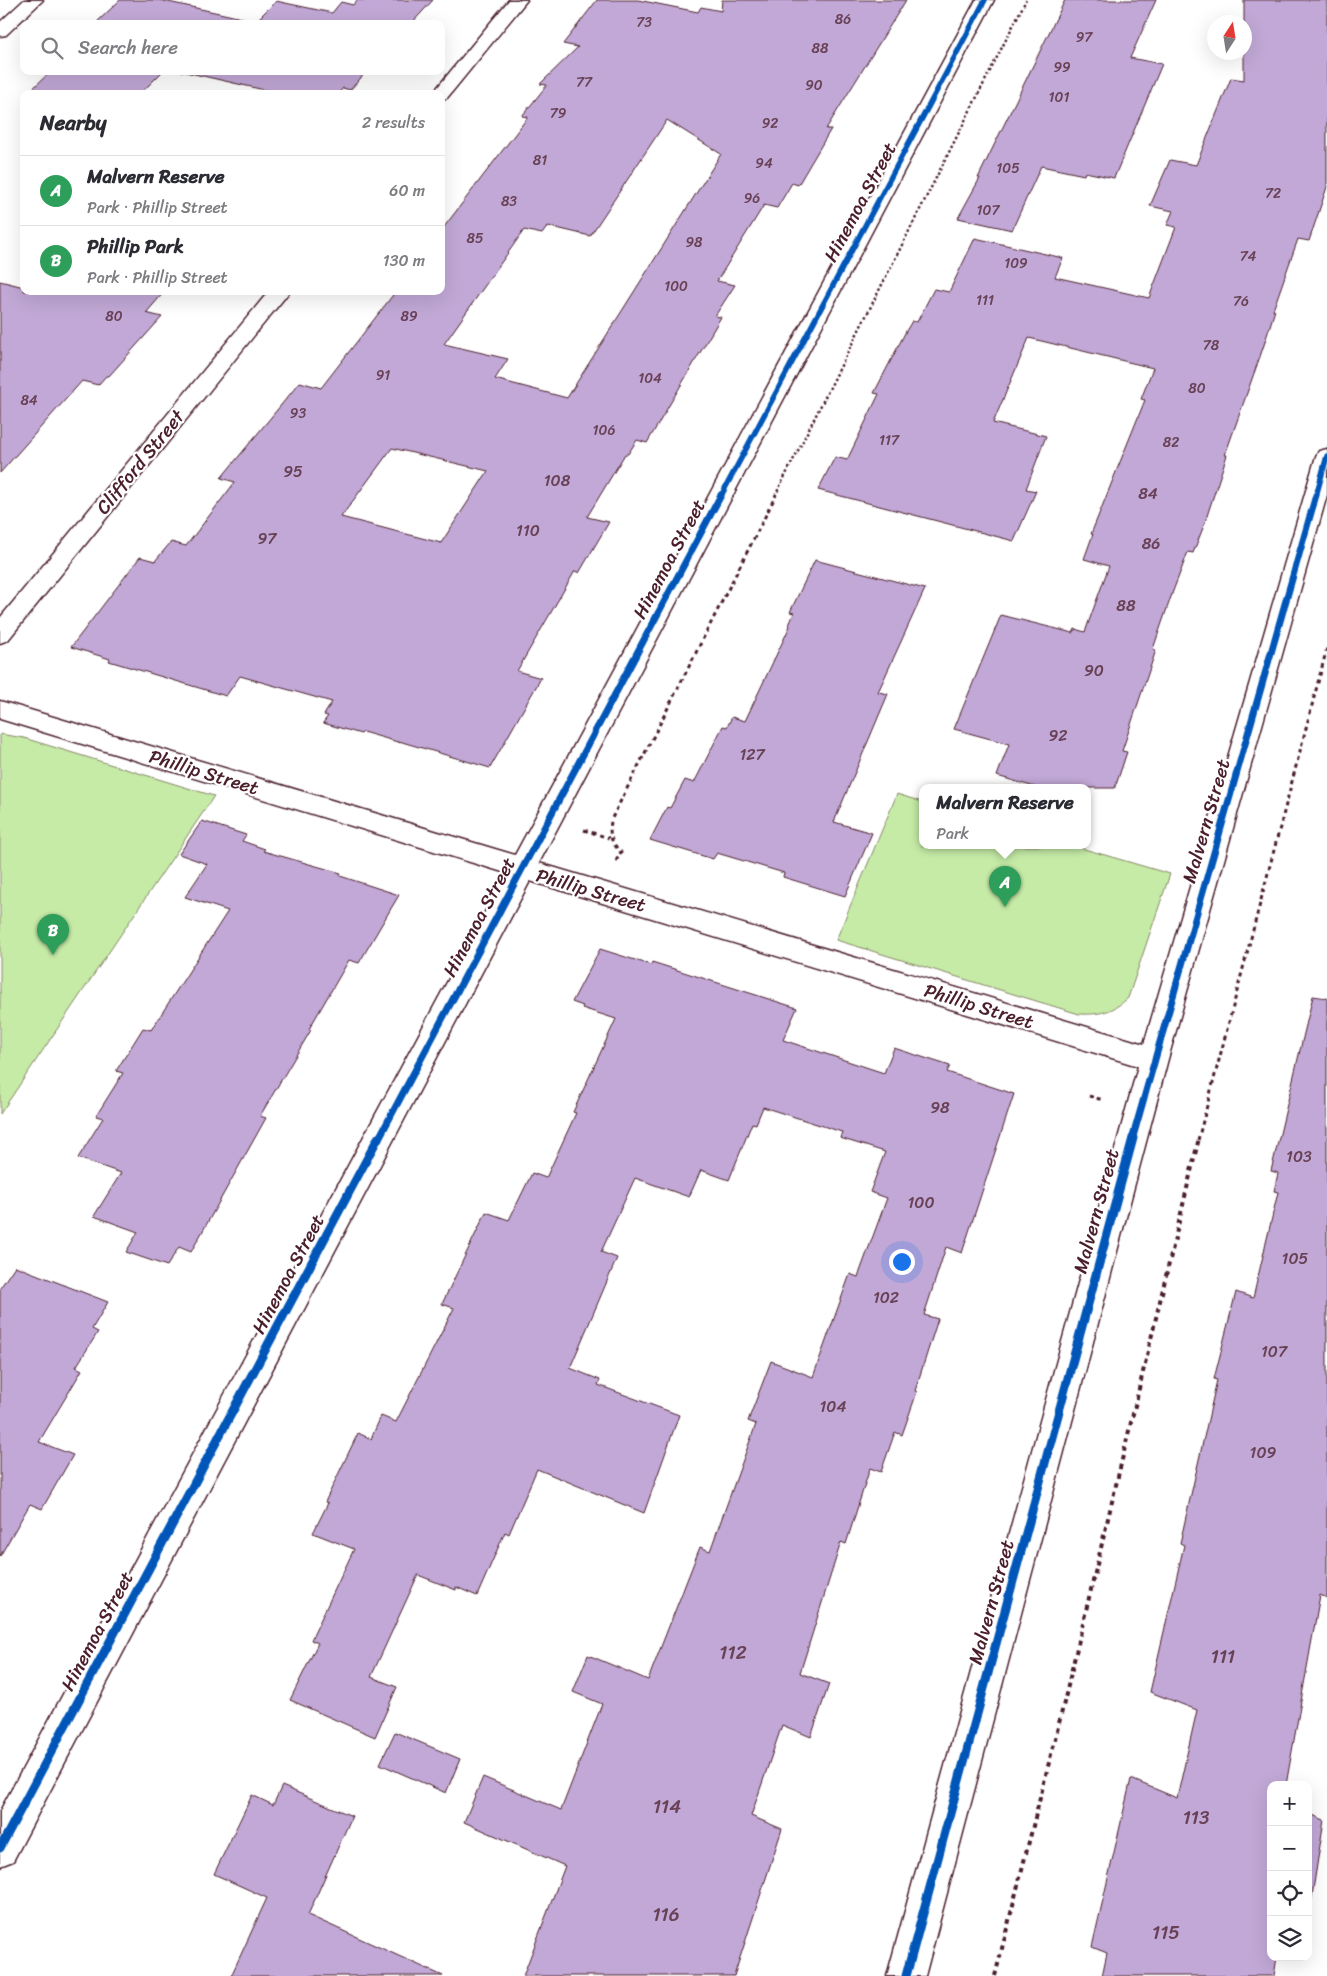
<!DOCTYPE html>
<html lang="en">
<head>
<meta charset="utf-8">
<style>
	:root { --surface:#fff; --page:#f2f2f3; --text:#2b2b33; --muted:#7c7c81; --line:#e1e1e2; --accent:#b45309 }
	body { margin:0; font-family:Sriracha,sans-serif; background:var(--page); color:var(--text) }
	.controls { position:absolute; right:15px; bottom:15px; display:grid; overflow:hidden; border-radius:10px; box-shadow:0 5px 20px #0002 }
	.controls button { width:45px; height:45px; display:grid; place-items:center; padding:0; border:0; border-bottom:1px solid var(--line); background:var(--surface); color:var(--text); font:25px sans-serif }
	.compass { position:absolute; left:1207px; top:15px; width:45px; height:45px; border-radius:50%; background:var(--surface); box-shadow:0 5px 20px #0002; rotate:12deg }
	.you { position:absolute; left:901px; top:1261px; width:18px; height:18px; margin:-12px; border:4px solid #fff; border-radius:50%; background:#1a73e8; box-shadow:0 0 0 8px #1a73e833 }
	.badge { display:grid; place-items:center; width:32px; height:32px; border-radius:50%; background:var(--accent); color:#fff; font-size:16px; font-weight:700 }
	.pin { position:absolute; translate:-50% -41px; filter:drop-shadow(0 1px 2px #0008) }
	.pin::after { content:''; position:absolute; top:26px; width:18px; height:15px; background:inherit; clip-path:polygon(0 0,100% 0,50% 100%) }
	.popup { position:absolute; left:919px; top:784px; width:172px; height:65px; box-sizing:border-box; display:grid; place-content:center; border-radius:10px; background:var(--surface); filter:drop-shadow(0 1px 4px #0005); font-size:16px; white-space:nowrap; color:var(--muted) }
	.popup b { font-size:19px; color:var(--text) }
	.popup::after { content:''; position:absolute; left:50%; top:100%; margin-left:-10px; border:10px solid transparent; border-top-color:var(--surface) }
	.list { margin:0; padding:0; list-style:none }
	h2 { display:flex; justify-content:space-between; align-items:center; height:65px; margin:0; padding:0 20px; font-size:21px }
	h2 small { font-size:16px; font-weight:400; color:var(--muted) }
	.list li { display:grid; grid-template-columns:32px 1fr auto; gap:15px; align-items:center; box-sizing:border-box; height:70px; padding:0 20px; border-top:1px solid var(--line) }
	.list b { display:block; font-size:19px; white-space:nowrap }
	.list p { margin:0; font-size:16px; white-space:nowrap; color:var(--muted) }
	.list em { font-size:16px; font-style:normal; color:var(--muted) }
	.icon { flex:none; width:28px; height:28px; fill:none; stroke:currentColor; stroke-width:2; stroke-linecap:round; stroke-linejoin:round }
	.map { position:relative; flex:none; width:1327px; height:1976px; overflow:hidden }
	.search { position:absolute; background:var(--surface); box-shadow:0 5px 20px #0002; left:20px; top:20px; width:425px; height:55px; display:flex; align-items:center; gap:12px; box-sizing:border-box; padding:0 18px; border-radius:10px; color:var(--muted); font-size:19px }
	.panel { position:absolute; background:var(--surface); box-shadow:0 5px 20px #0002; left:20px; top:90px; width:425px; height:205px; border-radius:10px }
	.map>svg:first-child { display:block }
	.green { fill:#c5eba6; stroke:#888568 }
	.building { fill:#c1a8d6; stroke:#4a1f2b; fill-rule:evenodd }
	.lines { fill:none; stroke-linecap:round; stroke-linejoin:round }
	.minor-casing { stroke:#4a1f2b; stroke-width:3 }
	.path-far2 { stroke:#4a1f2b; stroke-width:2.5; stroke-dasharray:2.5 2.5; stroke-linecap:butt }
	.path-far1 { stroke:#4a1f2b; stroke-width:3; stroke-dasharray:4 4; stroke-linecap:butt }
	.path { stroke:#4a1f2b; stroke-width:4; stroke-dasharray:4.5 4.5; stroke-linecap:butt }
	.minor { fill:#fff; fill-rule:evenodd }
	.cycleway-far2-casing { stroke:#fff; stroke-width:8 }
	.cycleway-far1-casing { stroke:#fff; stroke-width:10 }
	.cycleway-casing { stroke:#fff; stroke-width:12 }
	.cycleway-far2 { stroke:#0057b8; stroke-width:5.5 }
	.cycleway-far1 { stroke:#0057b8; stroke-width:7 }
	.cycleway { stroke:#0057b8; stroke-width:9 }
	.labels { text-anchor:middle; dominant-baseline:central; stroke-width:4.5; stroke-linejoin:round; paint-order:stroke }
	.far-number-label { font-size:14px; fill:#684156 }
	.number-label { font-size:16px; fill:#684156 }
	.street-label { font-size:19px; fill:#4a1f2b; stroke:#fff }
	.near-number-label { font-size:19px; fill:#684156 }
</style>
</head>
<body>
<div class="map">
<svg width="1327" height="1976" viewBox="0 0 1327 1976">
	<rect width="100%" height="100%" fill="#fff"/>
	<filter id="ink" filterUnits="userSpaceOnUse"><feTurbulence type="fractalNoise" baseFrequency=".02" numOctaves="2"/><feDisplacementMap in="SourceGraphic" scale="10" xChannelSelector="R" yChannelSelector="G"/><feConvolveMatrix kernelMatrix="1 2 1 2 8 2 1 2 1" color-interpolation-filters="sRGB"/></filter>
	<g filter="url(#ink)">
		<path class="green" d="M 0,734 L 24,738 L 214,796 L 0,1114 Z
			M 897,794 L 922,802 L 922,846 L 1074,846 L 1170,874 L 1128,998 C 1113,1012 1099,1015 1079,1014 L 836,940 Z"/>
		<path class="building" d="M 120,0 L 159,0 L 256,21 L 276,1 L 332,13 L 341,2 L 353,5 L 357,0 L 433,0 L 411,24 L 95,24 Z
			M 597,0 L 638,0 L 698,12 L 701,7 L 721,11 L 722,0 L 906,0 L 826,129 L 831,129 L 798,185 L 792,183 L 777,208 L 764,205 L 717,281 L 735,285 L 715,316 L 721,317 L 647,443 L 637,440 L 628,454 L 625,454 L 587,517 L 609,522 L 579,573 L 575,571 L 517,671 L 541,678 L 490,768 L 402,742 L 401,743 L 363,732 L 361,734 L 323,723 L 328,716 L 324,715 L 332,702 L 240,676 L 226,696 L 109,661 L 110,659 L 71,647 L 140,557 L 155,561 L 171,542 L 186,546 L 235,482 L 221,478 L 300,382 L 321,388 L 396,291 L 441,291 L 441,231 L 528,117 L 522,116 L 547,85 L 540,84 L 578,47 L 563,44 ZM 667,120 L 721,154 L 567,398 L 495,379 L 508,359 L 444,344 L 524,230 L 542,234 L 548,226 L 590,236 ZM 392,448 L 488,471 L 441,543 L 341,517 Z
			M 1065,0 L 1156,0 L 1130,58 L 1162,64 L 1114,178 L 1085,172 L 1084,175 L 1041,166 L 1012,230 L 958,218 L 980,178 L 978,178 Z
			M 1244,0 L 1327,0 L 1327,187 L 1309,241 L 1298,239 L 1273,310 L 1275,310 L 1263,348 L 1225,455 L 1227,455 L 1203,528 L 1193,553 L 1188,552 L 1173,591 L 1153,649 L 1156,650 L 1122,751 L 1127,752 L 1115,788 L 1038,788 L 997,776 L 1009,744 L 954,729 L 1001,615 L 1073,633 L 1075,629 L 1085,632 L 1109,566 L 1084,559 L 1093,534 L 1091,534 L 1145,400 L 1141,399 L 1153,368 L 1029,338 L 993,423 L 1046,436 L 1026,489 L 1036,491 L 1014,541 L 818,490 L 835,457 L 847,460 L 879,394 L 874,393 L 906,331 L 912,321 L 917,322 L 934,289 L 949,292 L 975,238 L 1063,258 L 1055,277 L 1149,298 L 1176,227 L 1167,225 L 1173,211 L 1150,206 L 1170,160 L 1196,165 L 1231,78 L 1244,80 Z
			M 51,71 L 163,71 L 140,94 L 27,94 Z
			M 181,71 L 367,71 L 350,90 L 343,88 L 338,94 L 282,94 Z
			M 0,281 L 24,287 L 24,291 L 165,291 L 146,313 L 162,317 L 109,376 L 106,376 L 98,385 L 82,381 L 0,473 Z
			M 815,560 L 925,589 L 878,692 L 888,694 L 834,822 L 872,833 L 845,896 L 783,877 L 784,873 L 717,853 L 713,859 L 650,840 L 667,807 L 670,808 L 685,780 L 694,783 L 723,726 L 727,727 L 732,717 L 745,721 L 790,626 L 789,625 L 794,613 L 790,612 Z
			M 202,821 L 246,835 L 242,841 L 265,849 L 263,851 L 341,873 L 340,876 L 399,895 L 359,963 L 349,960 L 309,1029 L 311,1030 L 260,1116 L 266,1118 L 191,1252 L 179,1247 L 167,1266 L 126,1252 L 138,1232 L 94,1216 L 121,1173 L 78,1158 L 103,1118 L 96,1116 L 123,1073 L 116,1071 L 143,1028 L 151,1030 L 228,911 L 185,897 L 207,864 L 179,854 Z
			M 600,949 L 651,965 L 652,962 L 797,1008 L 783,1040 L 884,1073 L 894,1048 L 950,1066 L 947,1072 L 1014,1094 L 962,1253 L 946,1247 L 924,1315 L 938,1319 L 915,1391 L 917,1392 L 902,1435 L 895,1432 L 881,1472 L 870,1468 L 846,1544 L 841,1542 L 800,1673 L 829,1684 L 811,1737 L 782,1725 L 751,1816 L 782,1829 L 734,1976 L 523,1976 L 565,1866 L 464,1822 L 483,1777 L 561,1810 L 602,1704 L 573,1692 L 588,1655 L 648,1680 L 700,1547 L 710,1551 L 756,1424 L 748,1421 L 771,1361 L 813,1377 L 850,1274 L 858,1277 L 887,1198 L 870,1192 L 885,1152 L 840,1138 L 842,1132 L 763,1107 L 756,1124 L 752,1123 L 729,1180 L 701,1170 L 689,1197 L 635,1178 L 601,1252 L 617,1258 L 570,1368 L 600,1380 L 598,1385 L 679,1415 L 644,1513 L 537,1469 L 509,1534 L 505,1532 L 477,1596 L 456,1587 L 456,1590 L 418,1575 L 371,1677 L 397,1687 L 375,1737 L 290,1700 L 318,1643 L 311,1640 L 354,1549 L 313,1533 L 328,1503 L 325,1502 L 358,1433 L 371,1439 L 381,1416 L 396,1422 L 454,1308 L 442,1304 L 486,1212 L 509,1220 L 532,1173 L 546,1178 L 576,1113 L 573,1112 L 616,1019 L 582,1008 L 583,1006 L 572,1002 Z
			M 1313,996 L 1327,998 L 1327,1598 L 1320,1595 L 1286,1785 L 1271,1785 L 1271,1957 L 1277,1957 L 1274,1976 L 1102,1976 L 1107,1953 L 1092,1947 L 1131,1779 L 1177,1798 L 1197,1710 L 1150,1692 L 1184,1545 L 1180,1543 L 1217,1380 L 1214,1379 L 1236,1292 L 1253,1298 L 1278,1192 L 1274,1191 L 1278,1173 L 1271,1171 Z
			M 15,1266 L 108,1302 L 92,1329 L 98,1332 L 76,1367 L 82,1370 L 39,1442 L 73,1455 L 42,1509 L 30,1504 L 0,1556 L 0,1288 Z
			M 395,1732 L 460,1759 L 446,1793 L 380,1764 Z
			M 282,1786 L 352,1816 L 308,1915 L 443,1976 L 231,1976 L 267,1898 L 214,1874 L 252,1795 L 273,1805 Z
			M 1308,1813 L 1324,1820 L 1310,1909 L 1308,1909 Z"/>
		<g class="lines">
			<g class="minor-casing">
				<path id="minor" d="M 24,0 L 43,0 L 6,35 L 0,36 L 0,22 Z
					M 509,0 L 527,0 L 447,98 L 441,99 L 441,94 L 432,94 Z
					M 976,0 L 994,0 L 539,863 L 1144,1044 L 1316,456 L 1319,451 L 1327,449 L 1327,495 L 1168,1059 L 925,1976 L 887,1976 L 1138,1066 L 530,881 L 13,1861 L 0,1866 L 0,1811 L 506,873 L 0,719 L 0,701 L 515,855 Z
					M 269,291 L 290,291 L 8,640 L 0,643 L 0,618 Z"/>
			</g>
			<path class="path-far2" d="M 775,496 L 1026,0"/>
			<path class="path-far1" d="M 584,830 L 609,838
				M 616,861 L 621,852 C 610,842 608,832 612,818 L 776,495
				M 1089,1096 L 1103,1100
				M 1198,1140 L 1327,648"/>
			<path class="path" d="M 995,1976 L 1060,1719 L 1199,1138"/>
			<use href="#minor" class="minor"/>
			<g class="cycleway-far2-casing">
				<path id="cycleway-far2" d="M 721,496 L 985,0
					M 1316,496 L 1327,456"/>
			</g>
			<g class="cycleway-far1-casing">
				<path id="cycleway-far1" d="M 378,1140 L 721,495
					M 1132,1140 L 1316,495"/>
			</g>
			<g class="cycleway-casing">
				<path id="cycleway" d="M 0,1848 L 378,1138
					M 906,1976 L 1133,1138"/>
			</g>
			<use href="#cycleway-far2" class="cycleway-far2"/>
			<use href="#cycleway-far1" class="cycleway-far1"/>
			<use href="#cycleway" class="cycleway"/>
		</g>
	</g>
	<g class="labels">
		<g class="far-number-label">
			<text x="843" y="19">86</text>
			<text x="644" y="22">73</text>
			<text x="1084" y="37">97</text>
			<text x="820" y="48">88</text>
			<text x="1062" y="67">99</text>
			<text x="584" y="82">77</text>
			<text x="814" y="85">90</text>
			<text x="1059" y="97">101</text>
			<text x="558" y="113">79</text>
			<text x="770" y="123">92</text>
			<text x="540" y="160">81</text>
			<text x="764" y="163">94</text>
			<text x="1008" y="168">105</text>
			<text x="1273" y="193">72</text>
			<text x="752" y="198">96</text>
			<text x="509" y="201">83</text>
			<text x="988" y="210">107</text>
			<text x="475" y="238">85</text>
			<text x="694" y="242">98</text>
			<text x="1248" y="256">74</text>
			<text x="1016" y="263">109</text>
			<text x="676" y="286">100</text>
			<text x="985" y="300">111</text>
			<text x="1241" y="301">76</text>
			<text x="114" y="316">80</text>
			<text x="409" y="316">89</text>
			<text x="1211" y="345">78</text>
			<text x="383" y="375">91</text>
			<text x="650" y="378">104</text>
			<text x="1197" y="388">80</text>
			<text x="29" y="400">84</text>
			<text x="298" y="413">93</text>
			<text x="604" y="430">106</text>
			<text x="889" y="440">117</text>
			<text x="1171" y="442">82</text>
		</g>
		<g class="number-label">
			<text x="293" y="471">95</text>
			<text x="557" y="480">108</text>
			<text x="1148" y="493">84</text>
			<text x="528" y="530">110</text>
			<text x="267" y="538">97</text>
			<text x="1151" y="543">86</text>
			<text x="1126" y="605">88</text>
			<text x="1094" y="670">90</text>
			<text x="1058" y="735">92</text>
			<text x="752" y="754">127</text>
			<text x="940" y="1107">98</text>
			<text x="1299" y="1156">103</text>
			<text x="921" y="1202">100</text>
			<text x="1295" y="1258">105</text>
			<text x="886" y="1297">102</text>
			<text x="1274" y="1351">107</text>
			<text x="833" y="1406">104</text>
			<text x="1263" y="1452">109</text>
		</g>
		<g class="street-label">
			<text transform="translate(860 202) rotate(-62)">Hinemoa Street</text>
			<text transform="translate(140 462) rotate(-51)">Clifford Street</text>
			<text transform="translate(669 559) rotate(-62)">Hinemoa Street</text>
			<text transform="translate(204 772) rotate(17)">Phillip Street</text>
			<text transform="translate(1206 821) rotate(-74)">Malvern Street</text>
			<text transform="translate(591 890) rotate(16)">Phillip Street</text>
			<text transform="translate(479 917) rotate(-62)">Hinemoa Street</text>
			<text transform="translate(979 1006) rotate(17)">Phillip Street</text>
			<text transform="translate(1096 1211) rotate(-75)">Malvern Street</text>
			<text transform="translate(288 1274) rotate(-62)">Hinemoa Street</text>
			<text transform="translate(991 1602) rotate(-75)">Malvern Street</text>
			<text transform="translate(97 1631) rotate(-62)">Hinemoa Street</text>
		</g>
		<g class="near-number-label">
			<text x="733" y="1652">112</text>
			<text x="1223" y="1656">111</text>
			<text x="667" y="1806">114</text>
			<text x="1196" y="1817">113</text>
			<text x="666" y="1914">116</text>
			<text x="1166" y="1932">115</text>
		</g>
	</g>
</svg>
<div class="controls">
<button>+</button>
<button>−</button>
<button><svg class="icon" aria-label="locate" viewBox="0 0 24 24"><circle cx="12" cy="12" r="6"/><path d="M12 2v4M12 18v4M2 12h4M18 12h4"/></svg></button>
<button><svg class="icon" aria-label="layers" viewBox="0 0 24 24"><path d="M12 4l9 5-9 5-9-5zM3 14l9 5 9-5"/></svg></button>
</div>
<svg class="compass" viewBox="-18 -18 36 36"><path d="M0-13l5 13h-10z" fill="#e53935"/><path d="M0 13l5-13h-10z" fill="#7c7c81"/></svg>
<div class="you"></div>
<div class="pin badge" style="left:1005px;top:907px;background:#2e9e5b">A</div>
<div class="popup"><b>Malvern Reserve</b>Park</div>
<div class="pin badge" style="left:53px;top:955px;background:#2e9e5b">B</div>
<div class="search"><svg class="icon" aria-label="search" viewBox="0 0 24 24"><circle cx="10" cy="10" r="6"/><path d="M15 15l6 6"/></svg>Search here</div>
<section class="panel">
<h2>Nearby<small>2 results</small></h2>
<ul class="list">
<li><span class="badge" style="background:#2e9e5b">A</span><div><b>Malvern Reserve</b><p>Park · Phillip Street</p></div><em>60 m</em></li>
<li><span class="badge" style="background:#2e9e5b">B</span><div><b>Phillip Park</b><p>Park · Phillip Street</p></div><em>130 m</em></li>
</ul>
</section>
</div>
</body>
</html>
